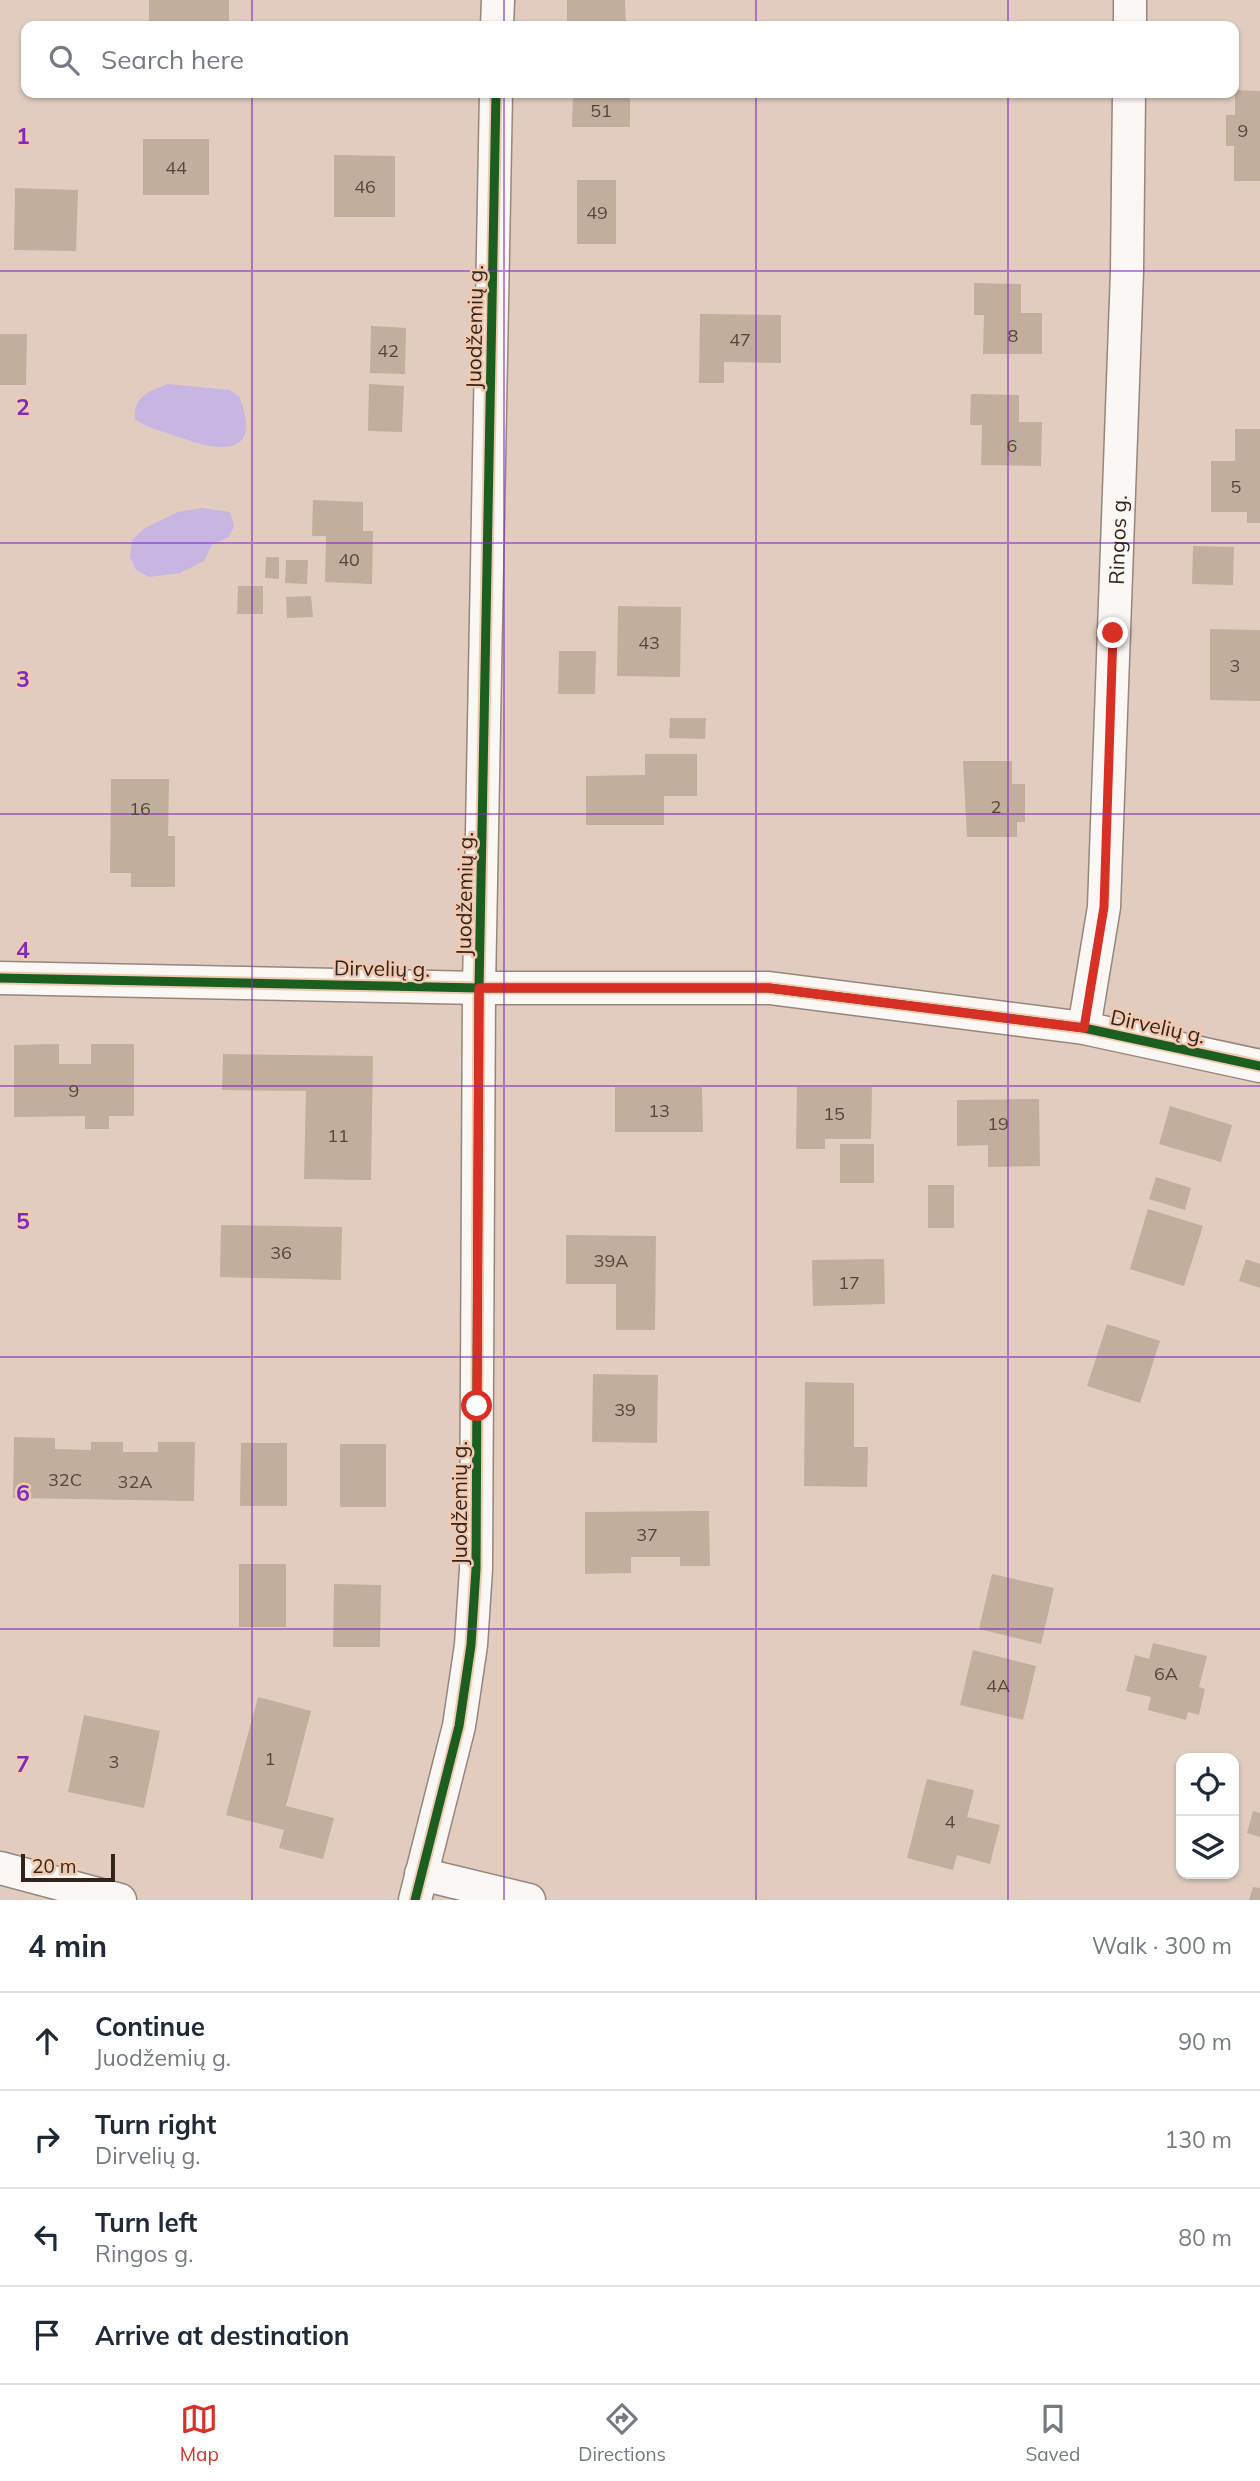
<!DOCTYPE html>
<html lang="en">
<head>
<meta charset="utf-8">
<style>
	:root { --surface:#fff; --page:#f2f2f3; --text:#1f2937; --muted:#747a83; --line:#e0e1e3; --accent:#d93025 }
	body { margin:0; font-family:Mulish,sans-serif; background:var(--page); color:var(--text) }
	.controls { position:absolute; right:21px; bottom:21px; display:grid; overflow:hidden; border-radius:14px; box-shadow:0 2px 5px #0004 }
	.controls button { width:63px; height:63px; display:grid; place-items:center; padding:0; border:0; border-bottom:2px solid var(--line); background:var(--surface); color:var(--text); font:35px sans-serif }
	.scale { position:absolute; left:21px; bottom:18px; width:94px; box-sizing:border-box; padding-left:7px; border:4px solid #33241b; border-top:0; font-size:19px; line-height:24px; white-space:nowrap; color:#33241b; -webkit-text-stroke:5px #f1c9b0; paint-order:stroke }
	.stop { position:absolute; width:21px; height:21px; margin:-16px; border:5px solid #d93025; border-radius:50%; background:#fff }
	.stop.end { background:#d93025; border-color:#fff; box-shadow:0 2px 7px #0008 }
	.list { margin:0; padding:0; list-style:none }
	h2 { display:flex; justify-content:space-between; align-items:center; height:91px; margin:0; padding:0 28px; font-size:30px }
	h2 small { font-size:23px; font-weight:400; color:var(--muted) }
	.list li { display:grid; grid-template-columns:46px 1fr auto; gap:21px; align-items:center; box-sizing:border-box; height:98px; padding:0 28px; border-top:2px solid var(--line) }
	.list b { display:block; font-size:26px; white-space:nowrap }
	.list p { margin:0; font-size:23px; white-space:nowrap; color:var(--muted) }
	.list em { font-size:23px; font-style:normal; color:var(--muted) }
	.icon { flex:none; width:38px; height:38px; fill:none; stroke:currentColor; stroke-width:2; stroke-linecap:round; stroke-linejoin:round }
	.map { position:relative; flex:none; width:1260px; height:1900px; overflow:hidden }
	.search { position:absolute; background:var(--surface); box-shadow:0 2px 5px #0004; left:21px; right:21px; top:21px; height:77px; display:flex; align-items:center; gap:18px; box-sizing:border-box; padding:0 24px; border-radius:14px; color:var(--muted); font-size:26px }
	.sheet { height:483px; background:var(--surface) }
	nav { display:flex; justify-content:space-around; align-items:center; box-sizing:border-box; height:98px; border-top:2px solid var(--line); background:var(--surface); font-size:19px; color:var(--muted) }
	nav a { display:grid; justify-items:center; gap:4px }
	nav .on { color:var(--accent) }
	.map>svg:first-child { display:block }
	.water { fill:#c6b6e1 }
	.building { fill:#c1ae9d }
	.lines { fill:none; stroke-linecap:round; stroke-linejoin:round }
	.street-casing { stroke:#96867c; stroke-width:35 }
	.street { stroke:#fbf7f5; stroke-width:32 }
	.cycleway-casing { stroke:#f1c9b0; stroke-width:13 }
	.cycleway { stroke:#1b5e20; stroke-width:9 }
	.route { stroke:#d93025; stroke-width:9 }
	.grid { fill:none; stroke:#7b2cbf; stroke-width:2; stroke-opacity:0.55 }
	.labels { text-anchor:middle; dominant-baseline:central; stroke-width:5; stroke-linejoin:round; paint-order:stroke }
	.number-label { font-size:18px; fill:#56463c }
	.street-label { font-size:21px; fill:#33241b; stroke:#f1c9b0 }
	.grid-label { font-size:23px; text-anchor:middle; font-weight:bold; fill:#7b2cbf; stroke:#f1c9b0; stroke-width:5; stroke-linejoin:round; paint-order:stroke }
</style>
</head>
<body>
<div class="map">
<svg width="1260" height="1900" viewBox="0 0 1260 1900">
	<rect width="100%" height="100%" fill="#e2ccbf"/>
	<path class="water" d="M 168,384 L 229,390 L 239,396 C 264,459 218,452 176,436 C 162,431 146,428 135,419 C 133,396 150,391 168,384 Z
		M 202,508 L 230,512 L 234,526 L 229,537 L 212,545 L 204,561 L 180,573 L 149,577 L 136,570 L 130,557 L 132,540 L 145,528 L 178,512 Z"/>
	<path class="building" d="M 149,0 L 229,0 L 229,26 L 149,26 Z
		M 567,0 L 625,0 L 626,24 L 567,25 Z
		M 1235,90 L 1260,91 L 1260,181 L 1234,181 L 1234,146 L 1226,146 L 1226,115 L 1235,115 Z
		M 573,93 L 630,93 L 630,127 L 572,127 Z
		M 143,139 L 209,139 L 209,195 L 143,195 Z
		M 334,155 L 395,156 L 395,217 L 334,217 Z
		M 577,180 L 616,180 L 616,244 L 577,244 Z
		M 15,188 L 78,190 L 76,251 L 14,250 Z
		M 974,283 L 1021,284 L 1021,313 L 1042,313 L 1042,354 L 983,354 L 984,315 L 974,315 Z
		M 700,314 L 781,315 L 781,363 L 724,362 L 724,383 L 699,383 Z
		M 371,326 L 406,328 L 405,374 L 370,373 Z
		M 0,334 L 27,334 L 26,385 L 0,385 Z
		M 369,384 L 404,386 L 402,432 L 368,431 Z
		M 971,394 L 1019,395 L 1019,422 L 1042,422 L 1041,466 L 981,465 L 982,425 L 970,425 Z
		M 1235,429 L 1260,429 L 1260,523 L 1247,523 L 1247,512 L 1211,512 L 1211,461 L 1235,461 Z
		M 313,500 L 363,502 L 363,531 L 373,531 L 372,584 L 325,582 L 326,536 L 312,536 Z
		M 1193,546 L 1234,547 L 1233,585 L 1192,584 Z
		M 266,557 L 279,557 L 279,579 L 265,578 Z
		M 286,560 L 308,560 L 307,584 L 285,583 Z
		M 238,586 L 263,586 L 263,614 L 237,614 Z
		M 311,596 L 313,617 L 287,618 L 286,597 Z
		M 618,606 L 681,607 L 680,677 L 617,676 Z
		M 1210,629 L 1260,630 L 1260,701 L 1210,700 Z
		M 559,651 L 596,651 L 595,694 L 558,694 Z
		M 670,718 L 706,718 L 705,739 L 669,738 Z
		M 645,754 L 697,754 L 697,796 L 664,796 L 664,825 L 586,825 L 586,776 L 645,775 Z
		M 963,761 L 1012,761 L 1012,784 L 1025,784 L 1025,822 L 1017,822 L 1017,837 L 967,837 Z
		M 111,779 L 169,779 L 168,836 L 175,836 L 175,887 L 131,887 L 131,873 L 110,873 Z
		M 59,1044 L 59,1064 L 91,1064 L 91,1044 L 134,1044 L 134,1116 L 109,1116 L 109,1129 L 85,1129 L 85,1116 L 14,1117 L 14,1045 Z
		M 223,1054 L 373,1056 L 371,1180 L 304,1179 L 306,1091 L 222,1090 Z
		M 615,1087 L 702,1087 L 703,1132 L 615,1132 Z
		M 797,1087 L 872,1087 L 871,1139 L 825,1139 L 825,1149 L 796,1149 Z
		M 1039,1099 L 1040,1166 L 988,1167 L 988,1145 L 957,1146 L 957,1100 Z
		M 1170,1106 L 1232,1125 L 1221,1162 L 1159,1144 Z
		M 840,1144 L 874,1144 L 874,1183 L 840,1183 Z
		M 1156,1177 L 1191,1188 L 1185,1210 L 1149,1199 Z
		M 928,1185 L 954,1185 L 954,1228 L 928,1228 Z
		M 1148,1209 L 1203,1226 L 1184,1286 L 1130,1269 Z
		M 221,1225 L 342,1227 L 341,1280 L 220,1277 Z
		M 566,1235 L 656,1236 L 655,1330 L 616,1330 L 616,1284 L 566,1284 Z
		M 884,1259 L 885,1304 L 813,1306 L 812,1260 Z
		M 1246,1259 L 1260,1264 L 1260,1288 L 1239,1281 Z
		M 1107,1324 L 1160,1341 L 1140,1403 L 1087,1386 Z
		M 593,1374 L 658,1375 L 657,1443 L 592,1442 Z
		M 805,1382 L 854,1383 L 854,1447 L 868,1447 L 867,1487 L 804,1486 Z
		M 14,1437 L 55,1438 L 55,1449 L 91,1450 L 91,1442 L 123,1442 L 123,1452 L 158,1452 L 158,1442 L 195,1442 L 194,1501 L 13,1498 Z
		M 241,1443 L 287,1443 L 287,1506 L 240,1506 Z
		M 340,1444 L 386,1444 L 386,1507 L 340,1507 Z
		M 709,1511 L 710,1566 L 680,1566 L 680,1557 L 631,1557 L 631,1573 L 585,1574 L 585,1512 Z
		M 239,1564 L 286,1564 L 286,1627 L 239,1627 Z
		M 992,1574 L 1054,1588 L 1041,1644 L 979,1629 Z
		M 334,1584 L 381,1585 L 380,1647 L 333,1647 Z
		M 1153,1643 L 1207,1656 L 1199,1687 L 1205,1689 L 1199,1715 L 1188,1712 L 1186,1720 L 1148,1710 L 1151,1697 L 1126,1691 L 1135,1655 L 1149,1659 Z
		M 973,1650 L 1036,1666 L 1023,1720 L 960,1705 Z
		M 258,1697 L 311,1711 L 286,1806 L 334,1818 L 323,1859 L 279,1848 L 284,1830 L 226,1815 Z
		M 84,1715 L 160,1731 L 144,1808 L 68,1792 Z
		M 927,1779 L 974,1790 L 967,1817 L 1000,1825 L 990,1864 L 957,1855 L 953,1870 L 907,1858 Z
		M 1253,1811 L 1260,1813 L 1260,1837 L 1247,1833 Z
		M 1253,1887 L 1260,1888 L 1260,1900 L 1249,1900 Z"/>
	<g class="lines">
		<g class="street-casing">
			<g id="street">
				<path d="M 497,26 L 498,0"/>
				<path d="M 1130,26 L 1130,0"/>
				<path d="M 0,978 L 479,988 L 769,988 L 1084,1028 L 1260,1066"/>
				<path id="s1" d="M 1084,1028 L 1104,907 L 1127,271 L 1129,93"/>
				<path d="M 0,1868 L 120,1900"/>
				<path d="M 421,1874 L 529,1900"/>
				<path d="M 415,1900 L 459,1726 L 471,1645 L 476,1569 L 479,988 L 496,93"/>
			</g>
		</g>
		<use href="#street" class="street"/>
		<g class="cycleway-casing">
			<path id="cycleway" d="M 0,978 L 479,988 L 769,988 L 1084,1028 L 1260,1066
				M 415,1900 L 459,1726 L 471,1645 L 476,1569 L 479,988 L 496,93"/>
		</g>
		<use href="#cycleway" class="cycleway"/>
	</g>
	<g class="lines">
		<path class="route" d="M 477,1406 L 479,988 L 769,988 L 1084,1028 L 1104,907 L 1113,633"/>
	</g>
	<path class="grid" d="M 252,0 L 252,26M 504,0 L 504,26M 756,0 L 756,26M 1008,0 L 1008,26M 252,93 L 252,1900M 504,93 L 504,1900M 756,93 L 756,1900M 1008,93 L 1008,1900M 0,271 L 1260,271M 0,543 L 1260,543M 0,814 L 1260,814M 0,1086 L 1260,1086M 0,1357 L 1260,1357M 0,1629 L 1260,1629"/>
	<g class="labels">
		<g class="number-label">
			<text x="601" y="110">51</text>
			<text x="1243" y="130">9</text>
			<text x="176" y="167">44</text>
			<text x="365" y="186">46</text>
			<text x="597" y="212">49</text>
			<text x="1013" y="335">8</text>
			<text x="740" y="339">47</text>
			<text x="388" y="350">42</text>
			<text x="1012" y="445">6</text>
			<text x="1236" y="486">5</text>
			<text x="349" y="559">40</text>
			<text x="649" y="642">43</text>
			<text x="1235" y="665">3</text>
			<text x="996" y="806">2</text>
			<text x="140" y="808">16</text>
			<text x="74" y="1090">9</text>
			<text x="659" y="1110">13</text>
			<text x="834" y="1113">15</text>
			<text x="998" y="1123">19</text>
			<text x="338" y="1135">11</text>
			<text x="281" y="1252">36</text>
			<text x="611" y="1260">39A</text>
			<text x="849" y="1282">17</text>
			<text x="625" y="1409">39</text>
			<text x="65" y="1479">32C</text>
			<text x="135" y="1481">32A</text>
			<text x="647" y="1534">37</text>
			<text x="1166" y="1673">6A</text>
			<text x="998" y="1685">4A</text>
			<text x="270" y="1758">1</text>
			<text x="114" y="1761">3</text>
			<text x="950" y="1821">4</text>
		</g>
		<g class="street-label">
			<text transform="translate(474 327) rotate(-89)">Juodžemių g.</text>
			<text stroke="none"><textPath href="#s1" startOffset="490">Ringos g.</textPath></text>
			<text transform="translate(464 894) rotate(-89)">Juodžemių g.</text>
			<text transform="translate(382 968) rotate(1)">Dirvelių g.</text>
			<text transform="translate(1158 1026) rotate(12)">Dirvelių g.</text>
			<text transform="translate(459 1503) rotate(-90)">Juodžemių g.</text>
		</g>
	</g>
	<g class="grid-label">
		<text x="23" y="144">1</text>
		<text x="23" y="415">2</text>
		<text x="23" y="687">3</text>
		<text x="23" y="958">4</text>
		<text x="23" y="1229">5</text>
		<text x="23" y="1501">6</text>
		<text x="23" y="1772">7</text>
	</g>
</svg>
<div class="controls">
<button><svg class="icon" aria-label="locate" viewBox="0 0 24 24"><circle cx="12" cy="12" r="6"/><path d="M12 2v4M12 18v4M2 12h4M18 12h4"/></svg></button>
<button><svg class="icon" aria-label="layers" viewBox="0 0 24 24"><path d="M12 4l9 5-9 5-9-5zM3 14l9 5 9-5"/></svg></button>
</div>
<div class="scale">20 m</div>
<div class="stop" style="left:477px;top:1406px"></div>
<div class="stop end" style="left:1113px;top:633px"></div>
<div class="search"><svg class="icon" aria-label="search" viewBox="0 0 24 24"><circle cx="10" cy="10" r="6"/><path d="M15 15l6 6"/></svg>Search here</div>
</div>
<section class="sheet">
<h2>4 min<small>Walk · 300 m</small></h2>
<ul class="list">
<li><svg class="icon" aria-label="ahead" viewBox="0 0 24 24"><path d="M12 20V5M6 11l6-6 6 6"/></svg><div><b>Continue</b><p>Juodžemių g.</p></div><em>90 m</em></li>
<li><svg class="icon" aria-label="right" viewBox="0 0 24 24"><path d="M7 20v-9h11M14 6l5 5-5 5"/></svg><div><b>Turn right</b><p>Dirvelių g.</p></div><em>130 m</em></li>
<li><svg class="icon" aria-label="left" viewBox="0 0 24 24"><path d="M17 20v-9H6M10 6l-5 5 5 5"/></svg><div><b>Turn left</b><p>Ringos g.</p></div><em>80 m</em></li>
<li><svg class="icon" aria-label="arrive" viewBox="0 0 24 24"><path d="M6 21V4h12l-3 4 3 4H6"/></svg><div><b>Arrive at destination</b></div></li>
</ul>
</section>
<nav>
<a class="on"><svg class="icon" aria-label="map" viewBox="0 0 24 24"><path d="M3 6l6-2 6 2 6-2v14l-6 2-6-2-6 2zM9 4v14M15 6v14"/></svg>Map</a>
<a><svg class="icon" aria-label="directions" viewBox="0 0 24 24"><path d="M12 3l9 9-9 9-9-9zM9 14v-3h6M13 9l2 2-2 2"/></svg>Directions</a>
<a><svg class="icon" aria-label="saved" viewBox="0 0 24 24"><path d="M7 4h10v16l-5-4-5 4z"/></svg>Saved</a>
</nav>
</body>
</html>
